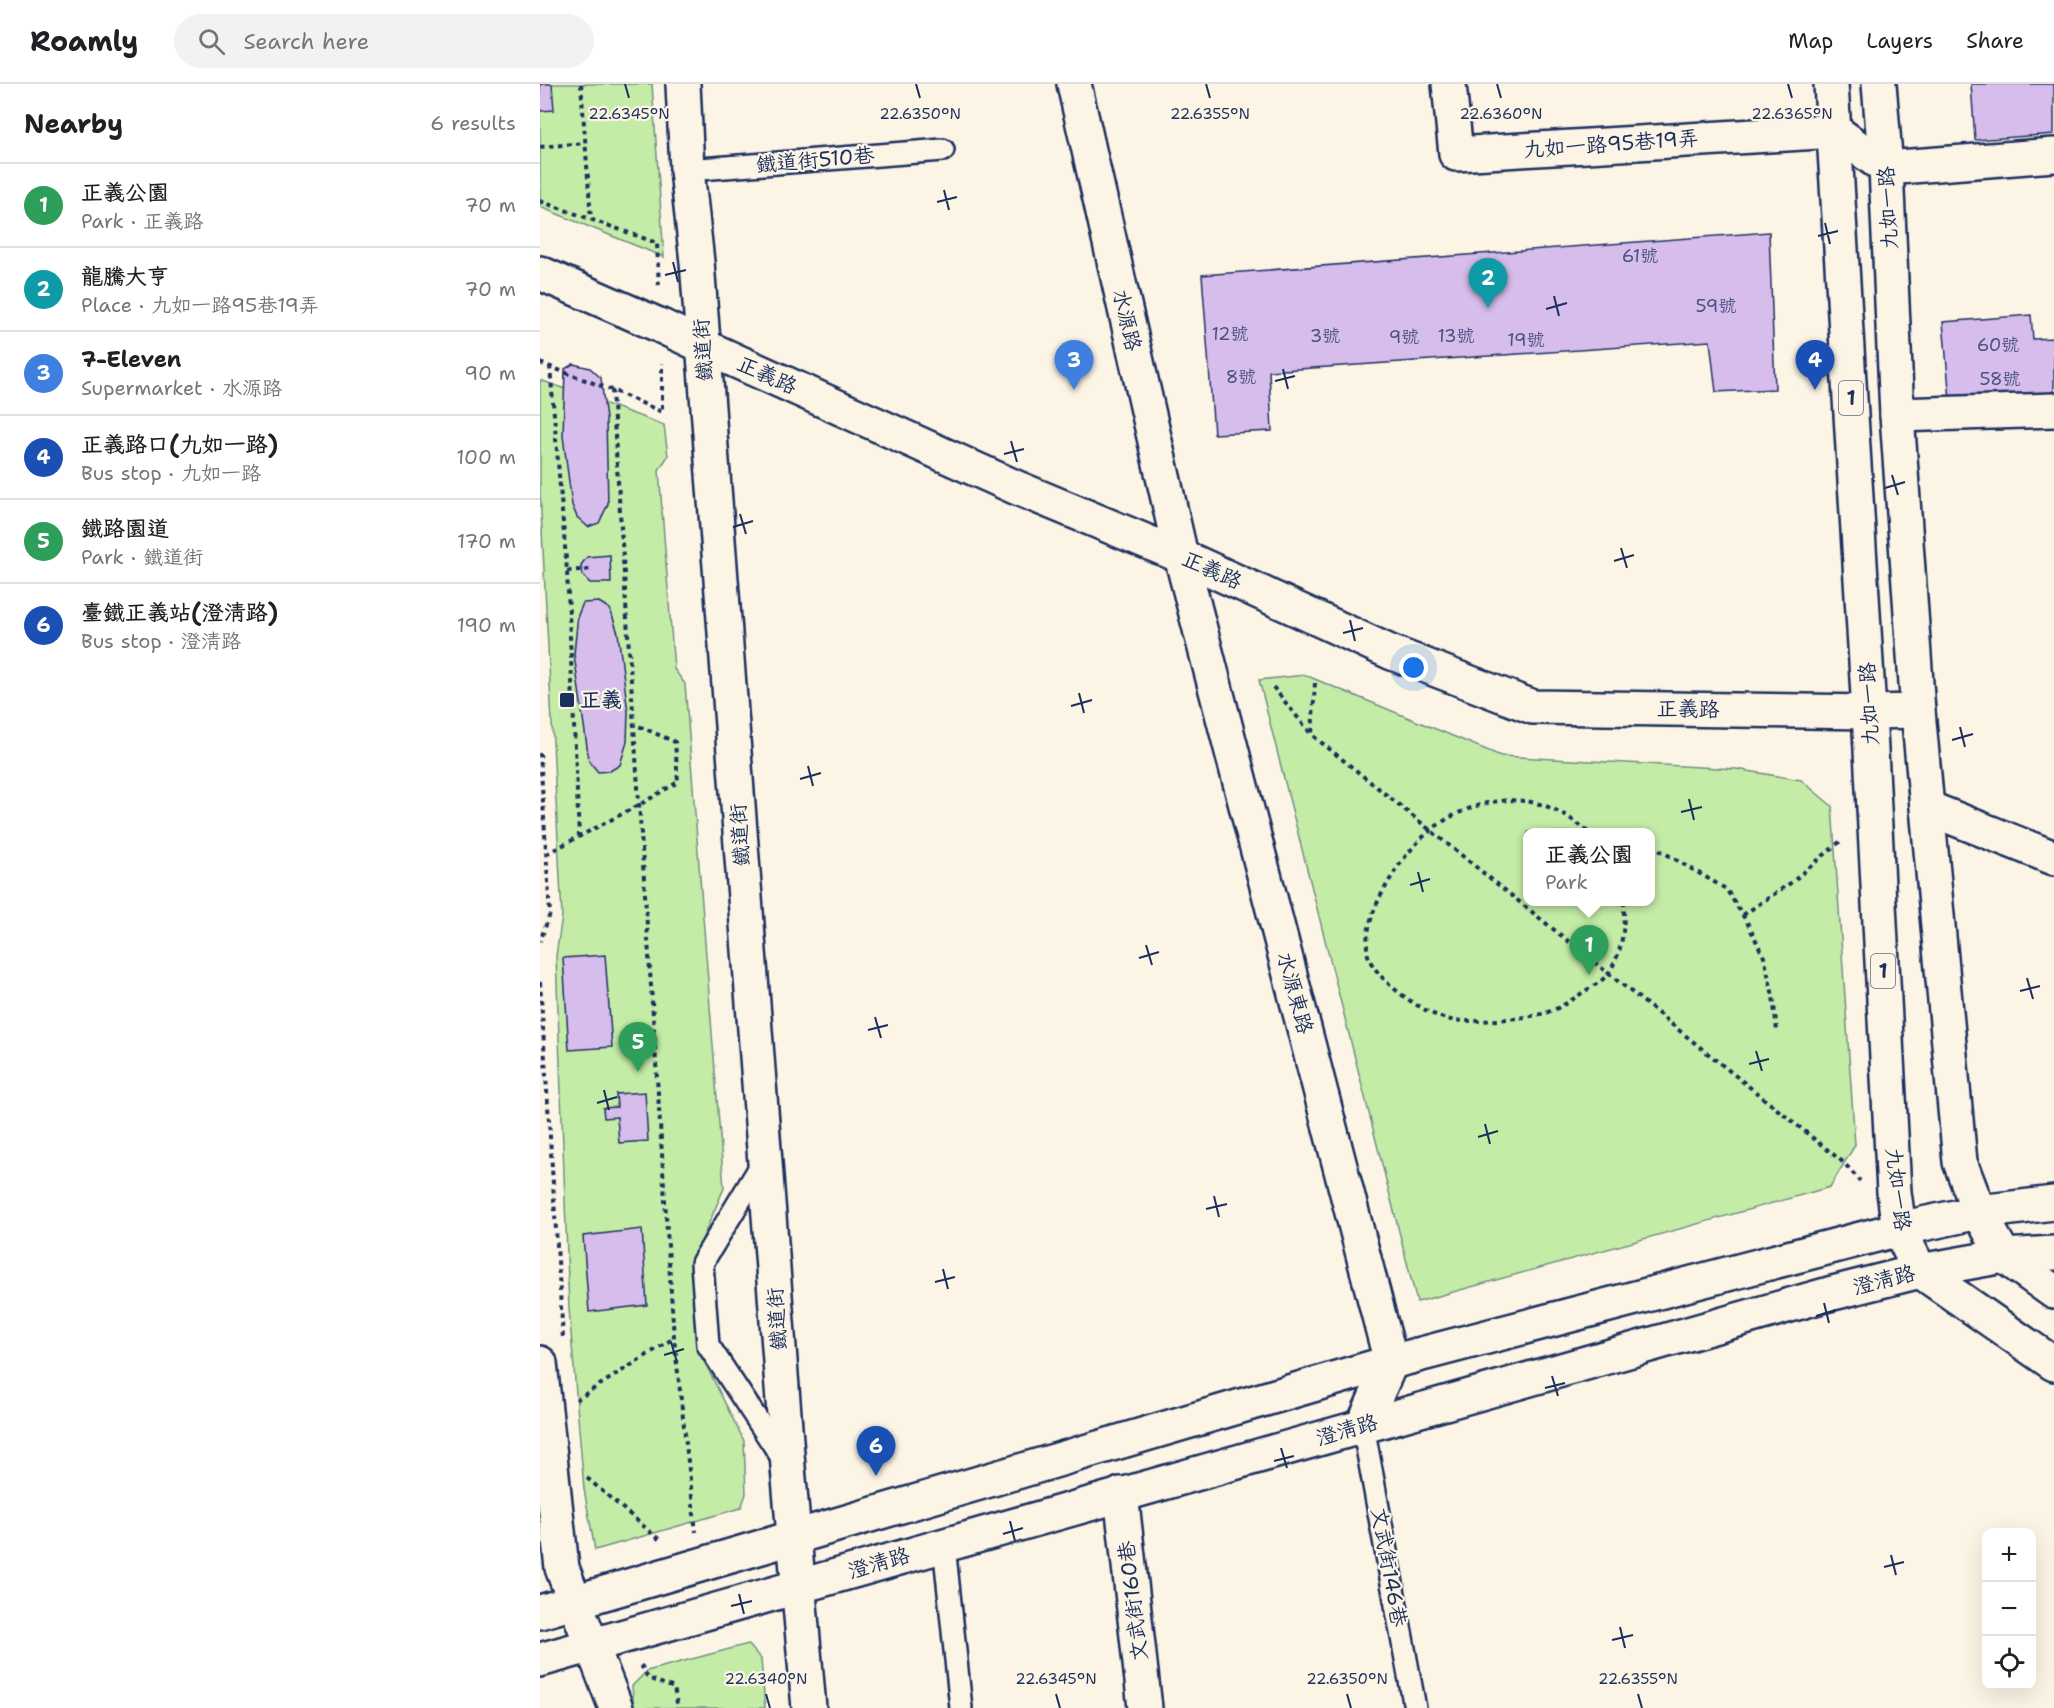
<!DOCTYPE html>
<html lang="en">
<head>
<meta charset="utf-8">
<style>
	:root { --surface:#fff; --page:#f2f2f2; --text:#202124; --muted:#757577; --line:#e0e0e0; --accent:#1b2f5e }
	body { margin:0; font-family:"Shantell Sans","LXGW WenKai TC",sans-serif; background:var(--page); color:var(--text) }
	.controls { position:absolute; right:18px; bottom:18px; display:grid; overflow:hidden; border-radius:12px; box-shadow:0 6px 24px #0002 }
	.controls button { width:54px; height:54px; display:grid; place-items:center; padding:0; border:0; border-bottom:2px solid var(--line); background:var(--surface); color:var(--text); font:30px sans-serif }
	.you { position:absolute; left:874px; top:584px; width:21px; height:21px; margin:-15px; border:4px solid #fff; border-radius:50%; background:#1a73e8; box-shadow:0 0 0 9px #1a73e833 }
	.badge { display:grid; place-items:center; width:39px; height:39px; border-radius:50%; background:var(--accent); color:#fff; font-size:20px; font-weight:700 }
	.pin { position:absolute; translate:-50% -50px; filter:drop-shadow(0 2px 3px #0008) }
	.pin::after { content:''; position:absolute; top:32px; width:21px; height:18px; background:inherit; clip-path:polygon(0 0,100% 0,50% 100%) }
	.popup { position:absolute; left:983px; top:744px; width:132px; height:78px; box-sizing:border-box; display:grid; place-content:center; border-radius:12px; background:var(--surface); filter:drop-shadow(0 2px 4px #0005); font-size:20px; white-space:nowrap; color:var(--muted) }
	.popup b { font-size:22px; color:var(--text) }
	.popup::after { content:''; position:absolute; left:50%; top:100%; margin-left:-12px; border:12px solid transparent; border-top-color:var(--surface) }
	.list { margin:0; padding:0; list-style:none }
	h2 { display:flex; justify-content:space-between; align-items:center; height:78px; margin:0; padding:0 24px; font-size:26px }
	h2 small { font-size:20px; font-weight:400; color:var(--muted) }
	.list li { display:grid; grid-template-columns:39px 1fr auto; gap:18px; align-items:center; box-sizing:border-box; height:84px; padding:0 24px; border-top:2px solid var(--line) }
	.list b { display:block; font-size:22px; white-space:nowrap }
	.list p { margin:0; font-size:20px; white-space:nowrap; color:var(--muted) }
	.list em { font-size:20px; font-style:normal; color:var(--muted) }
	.icon { flex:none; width:33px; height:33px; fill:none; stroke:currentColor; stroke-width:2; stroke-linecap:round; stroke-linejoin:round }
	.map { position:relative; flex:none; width:1514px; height:1624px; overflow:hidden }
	header { display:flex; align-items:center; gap:36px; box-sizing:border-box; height:84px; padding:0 30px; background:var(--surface); border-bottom:2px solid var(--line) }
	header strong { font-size:28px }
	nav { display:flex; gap:33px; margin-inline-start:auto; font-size:21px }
	.search { width:420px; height:54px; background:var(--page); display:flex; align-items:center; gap:15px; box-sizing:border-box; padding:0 21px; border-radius:33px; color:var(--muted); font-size:22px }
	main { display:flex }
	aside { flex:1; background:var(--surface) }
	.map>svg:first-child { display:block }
	.green { fill:#c5eca7; stroke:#708e82; stroke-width:1.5; fill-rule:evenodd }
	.building { fill:#d6bdec; stroke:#1b2f5e; stroke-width:1.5 }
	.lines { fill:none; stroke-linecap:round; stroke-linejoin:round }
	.service-casing { stroke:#1b2f5e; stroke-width:26 }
	.minor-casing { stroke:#1b2f5e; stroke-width:38 }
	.tertiary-casing { stroke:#1b2f5e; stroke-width:38 }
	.secondary-casing { stroke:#1b2f5e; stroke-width:38 }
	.primary-casing { stroke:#1b2f5e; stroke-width:38 }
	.path { stroke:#1b2f5e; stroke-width:4; stroke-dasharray:4.5 4.5; stroke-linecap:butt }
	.service { stroke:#fcf5e5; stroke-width:21 }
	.minor { stroke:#fcf5e5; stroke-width:33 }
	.tertiary { stroke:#fcf5e5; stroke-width:33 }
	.secondary { stroke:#fcf5e5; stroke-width:33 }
	.primary { stroke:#fcf5e5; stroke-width:33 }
	.ticks { fill:none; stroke:#1b2f5e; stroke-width:2 }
	.poi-dot { fill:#1b2f5e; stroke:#fcf5e5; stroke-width:2 }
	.labels { text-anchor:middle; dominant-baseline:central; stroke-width:4.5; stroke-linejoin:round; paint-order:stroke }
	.number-label { font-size:18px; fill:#4a5282 }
	.shield { fill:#fcf5e5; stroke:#5e6a86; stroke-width:1.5 }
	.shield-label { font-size:20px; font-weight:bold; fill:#1b2f5e }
	.street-label { font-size:21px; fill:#1b2f5e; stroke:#fcf5e5 }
	.poi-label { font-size:21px; font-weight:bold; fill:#1b2f5e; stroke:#fcf5e5; text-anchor:start }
	.ticks-label { font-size:15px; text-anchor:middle; fill:#1b2f5e; stroke:#fcf5e5; stroke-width:4.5; stroke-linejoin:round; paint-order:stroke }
</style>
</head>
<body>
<header>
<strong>Roamly</strong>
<div class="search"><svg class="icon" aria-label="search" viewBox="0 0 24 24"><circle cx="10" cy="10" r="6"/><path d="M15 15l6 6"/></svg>Search here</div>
<nav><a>Map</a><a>Layers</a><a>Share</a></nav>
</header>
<main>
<aside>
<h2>Nearby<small>6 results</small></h2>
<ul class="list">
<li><span class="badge" style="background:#2e9e5b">1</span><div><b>正義公園</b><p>Park · 正義路</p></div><em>70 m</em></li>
<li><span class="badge" style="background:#0f9aa8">2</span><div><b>龍騰大亨</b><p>Place · 九如一路95巷19弄</p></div><em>70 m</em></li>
<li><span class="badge" style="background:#3f7fe0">3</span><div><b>7-Eleven</b><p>Supermarket · 水源路</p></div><em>90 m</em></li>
<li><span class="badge" style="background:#1a4fb4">4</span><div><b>正義路口(九如一路)</b><p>Bus stop · 九如一路</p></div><em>100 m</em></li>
<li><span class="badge" style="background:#2e9e5b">5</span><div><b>鐵路園道</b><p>Park · 鐵道街</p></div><em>170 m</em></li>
<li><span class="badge" style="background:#1a4fb4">6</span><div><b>臺鐵正義站(澄清路)</b><p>Bus stop · 澄清路</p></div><em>190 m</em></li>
</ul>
</aside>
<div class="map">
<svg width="1514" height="1624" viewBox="0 0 1514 1624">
	<rect width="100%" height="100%" fill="#fcf5e5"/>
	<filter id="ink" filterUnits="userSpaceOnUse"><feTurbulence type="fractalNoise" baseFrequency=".0167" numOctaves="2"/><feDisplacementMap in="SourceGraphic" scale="12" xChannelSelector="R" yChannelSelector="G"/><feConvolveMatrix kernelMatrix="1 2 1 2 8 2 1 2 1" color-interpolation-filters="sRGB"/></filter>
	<g filter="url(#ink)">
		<path class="green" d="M 0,0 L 112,0 L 124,173 L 0,123 Z
			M 0,296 L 124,341 L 128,372 L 119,386 L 134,585 L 145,600 L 184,1104 L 151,1181 L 161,1271 L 204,1357 L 206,1410 L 201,1424 L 55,1466 L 44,1405 L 29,1225 L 16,872 L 22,832 L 0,408 Z
			M 765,591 L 961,672 L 1196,685 L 1261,696 L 1292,722 L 1315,1061 L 1290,1103 L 877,1218 L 719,596 ZM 1110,748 L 1110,818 L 988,818 L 988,748 Z
			M 208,1560 L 221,1575 L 225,1624 L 94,1624 L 92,1602 L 107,1587 Z"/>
		<path class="building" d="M 0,0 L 12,0 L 14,26 L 0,27 Z
			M 1431,0 L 1514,0 L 1514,50 L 1435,56 Z
			M 1229,148 L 1235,305 L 1176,308 L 1170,257 L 729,287 L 732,347 L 674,350 L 662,191 Z
			M 1491,231 L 1493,255 L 1514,254 L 1514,318 L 1411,327 L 1403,238 Z
			M 33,280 L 50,284 L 61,294 L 66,335 L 68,420 L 59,439 L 48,443 L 37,433 L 32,421 L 23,352 L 25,285 Z
			M 70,471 L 71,499 L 50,499 L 42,491 L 41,481 L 47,473 Z
			M 59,518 L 70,525 L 78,549 L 88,628 L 87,658 L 80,681 L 70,687 L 58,688 L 49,677 L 34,570 L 38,531 L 43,519 Z
			M 65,871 L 72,963 L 29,966 L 23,874 Z
			M 105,1008 L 108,1057 L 79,1059 L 77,1033 L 64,1034 L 63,1024 L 77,1023 L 76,1010 Z
			M 102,1145 L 107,1221 L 49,1228 L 43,1152 Z"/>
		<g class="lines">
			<g class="service-casing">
				<path id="service" d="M 147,86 L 403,66
					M 225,1075 L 162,1179 L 166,1234 L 168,1261 L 245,1378
					M 823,1342 L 875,1624
					M 404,1461 L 421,1624"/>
			</g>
			<g class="minor-casing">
				<path id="minor" d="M 143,0 L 147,86 L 157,178 L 248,1383 L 269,1624
					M 534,0 L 641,472 L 851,1278 L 823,1342
					M 909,0 L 916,70 L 1295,47 L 1346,84 L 1514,71
					M 1357,331 L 1514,326
					M 1329,628 L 1378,627
					M 1388,724 L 1514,774
					M 0,1279 L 22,1484 L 76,1624
					M 581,1410 L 605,1624"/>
			</g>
			<g class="tertiary-casing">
				<path id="tertiary" d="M 0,189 L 121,242 L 163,262 L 475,403 L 641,472 L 850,568 L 993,623 L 1329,628"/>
			</g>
			<g class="secondary-casing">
				<path id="secondary" d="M 0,1528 L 851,1278 L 1359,1145 L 1439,1128 L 1514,1119
					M 0,1576 L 1289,1210 L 1380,1187 L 1464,1172 L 1514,1169"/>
			</g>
			<g class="primary-casing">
				<path id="primary" d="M 1291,0 L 1329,628 L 1354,1108 L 1359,1145 L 1380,1187 L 1514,1280
					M 1339,0 L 1346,84 L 1357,331 L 1378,627 L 1420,1078 L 1439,1128 L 1464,1172 L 1514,1208"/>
			</g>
			<path class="path" d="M 41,0 L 51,135
				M 0,63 L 45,59
				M 0,117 L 117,159 L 119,205
				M 0,279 L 72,306 L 122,328 L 122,279
				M 10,282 L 27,487 L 39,752
				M 72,306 L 134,1254 L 156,1448
				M 27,487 L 54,485
				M 775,599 L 772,651 L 1304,1079 L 1320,1097
				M 733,603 L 772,651
				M 0,669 L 10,830 L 0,857
				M 1048,748 C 1010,715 970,707 923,727 C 887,742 862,772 844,806 C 834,823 826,845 827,866 C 829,893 886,932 911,936 C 933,939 983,935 1005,929 C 1019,925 1033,915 1045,907 C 1053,902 1065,896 1070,887 C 1084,863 1084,844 1084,818
				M 1110,764 L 1121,767 L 1186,805 L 1207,838 L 1224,873 L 1233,912 L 1237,947
				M 6,770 L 99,721 L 138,698 L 135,658 L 94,640
				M 1203,831 L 1252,798 L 1302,756
				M 0,898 L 23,1254
				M 36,1316 L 134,1254
				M 47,1394 L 121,1457
				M 101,1581 L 108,1594 L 134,1604 L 138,1624"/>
			<use href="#service" class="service"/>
			<use href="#minor" class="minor"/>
			<use href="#tertiary" class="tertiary"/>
			<use href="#secondary" class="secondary"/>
			<use href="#primary" class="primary"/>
		</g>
	</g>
	<path class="ticks" d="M 85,0 L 89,14M 376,0 L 380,14M 666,0 L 670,14M 957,0 L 961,14M 1248,0 L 1252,14M 404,106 L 409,126M 397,118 L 417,113M 1285,139 L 1290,160M 1278,152 L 1298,147M 133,178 L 138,198M 125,191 L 146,186M 1014,212 L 1019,232M 1006,225 L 1027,219M 743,285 L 748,305M 735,297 L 755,292M 471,357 L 477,378M 464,370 L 484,365M 1352,391 L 1358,411M 1345,404 L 1365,398M 200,430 L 206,450M 193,443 L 213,437M 1081,464 L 1087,484M 1074,477 L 1094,471M 810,536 L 815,557M 803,549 L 823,544M 539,609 L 544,629M 531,622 L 552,616M 1420,643 L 1425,663M 1412,656 L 1433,650M 268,682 L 273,702M 260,695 L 281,689M 1149,715 L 1154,736M 1141,728 L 1162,723M 878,788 L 883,808M 870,801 L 890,795M 606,861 L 612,881M 599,874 L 619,868M 1487,894 L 1493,915M 1480,907 L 1500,902M 335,933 L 341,954M 328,946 L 348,941M 1216,967 L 1222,987M 1209,980 L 1229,975M 64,1006 L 69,1026M 57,1019 L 77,1013M 945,1040 L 950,1060M 938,1053 L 958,1047M 674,1112 L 679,1133M 666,1125 L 687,1120M 403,1185 L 408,1205M 395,1198 L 415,1193M 1284,1219 L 1289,1239M 1276,1232 L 1296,1226M 131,1258 L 137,1278M 124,1271 L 144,1265M 1012,1292 L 1018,1312M 1005,1304 L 1025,1299M 741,1364 L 747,1384M 734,1377 L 754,1372M 470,1437 L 475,1457M 463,1450 L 483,1444M 1351,1471 L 1356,1491M 1344,1483 L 1364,1478M 199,1510 L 204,1530M 191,1522 L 212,1517M 1080,1543 L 1085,1564M 1072,1556 L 1093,1551M 226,1610 L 230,1624M 516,1610 L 520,1624M 807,1610 L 811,1624M 1098,1610 L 1102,1624"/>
	<rect class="poi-dot" x="19" y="608" width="16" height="16" rx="3"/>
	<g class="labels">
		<g class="number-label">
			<text x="1100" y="172">61號</text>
			<text x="1176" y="222">59號</text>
			<text x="690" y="250">12號</text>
			<text x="785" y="252">3號</text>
			<text x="916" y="252">13號</text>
			<text x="864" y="253">9號</text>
			<text x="986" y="256">19號</text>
			<text x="1458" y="261">60號</text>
			<text x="701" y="293">8號</text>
			<text x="1460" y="295">58號</text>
		</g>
		<g class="shield">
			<rect x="1299" y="297" width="24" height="34" rx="4.5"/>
			<rect x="1331" y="870" width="24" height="34" rx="4.5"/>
		</g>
		<g class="shield-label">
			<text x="1311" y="314">1</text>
			<text x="1343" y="887">1</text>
		</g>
		<g class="street-label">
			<text transform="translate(1071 60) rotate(-4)">九如一路95巷19弄</text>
			<text transform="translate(275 76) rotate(-5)">鐵道街510巷</text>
			<text transform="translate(1348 124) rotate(-93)">九如一路</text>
			<text transform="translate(587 236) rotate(77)">水源路</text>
			<text transform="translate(163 266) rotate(-94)">鐵道街</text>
			<text transform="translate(227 291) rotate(24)">正義路</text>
			<text transform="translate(672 486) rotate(24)">正義路</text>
			<text transform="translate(1329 620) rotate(-93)">九如一路</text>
			<text transform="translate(1148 625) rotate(1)">正義路</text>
			<text transform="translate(200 751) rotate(-94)">鐵道街</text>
			<text transform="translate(755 909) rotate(75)">水源東路</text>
			<text transform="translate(1358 1105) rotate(83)">九如一路</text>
			<text transform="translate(1344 1196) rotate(-14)">澄清路</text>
			<text transform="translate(237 1235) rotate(-94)">鐵道街</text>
			<text transform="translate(807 1346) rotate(-16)">澄清路</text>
			<text transform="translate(339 1479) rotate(-16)">澄清路</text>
			<text transform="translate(849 1483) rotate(80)">文武街146巷</text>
			<text transform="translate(593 1517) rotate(-97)">文武街160巷</text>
		</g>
		<g class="poi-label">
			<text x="40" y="616">正義</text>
		</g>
	</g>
	<g class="ticks-label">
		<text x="89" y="35">22.6345°N</text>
		<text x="380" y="35">22.6350°N</text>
		<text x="670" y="35">22.6355°N</text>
		<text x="961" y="35">22.6360°N</text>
		<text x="1252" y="35">22.6365°N</text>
		<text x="226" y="1600">22.6340°N</text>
		<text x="516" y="1600">22.6345°N</text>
		<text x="807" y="1600">22.6350°N</text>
		<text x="1098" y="1600">22.6355°N</text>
	</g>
</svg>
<div class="controls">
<button>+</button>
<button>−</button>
<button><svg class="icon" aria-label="locate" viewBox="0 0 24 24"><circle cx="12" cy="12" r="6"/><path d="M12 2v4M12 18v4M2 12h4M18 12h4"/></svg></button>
</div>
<div class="you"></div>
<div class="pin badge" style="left:1049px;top:891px;background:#2e9e5b">1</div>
<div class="popup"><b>正義公園</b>Park</div>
<div class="pin badge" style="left:948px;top:224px;background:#0f9aa8">2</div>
<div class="pin badge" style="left:534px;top:306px;background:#3f7fe0">3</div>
<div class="pin badge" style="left:1275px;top:306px;background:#1a4fb4">4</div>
<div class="pin badge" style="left:98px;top:988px;background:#2e9e5b">5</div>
<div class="pin badge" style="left:336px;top:1392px;background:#1a4fb4">6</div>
</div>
</main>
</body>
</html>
